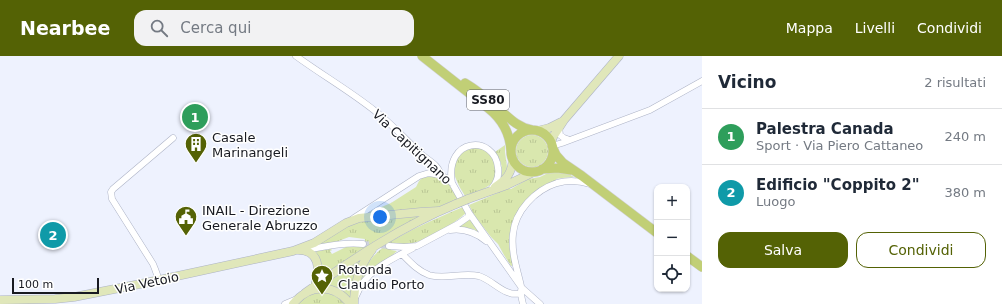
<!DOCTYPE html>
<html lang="it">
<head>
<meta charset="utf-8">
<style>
	:root { --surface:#fff; --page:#f2f2f3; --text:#1f2937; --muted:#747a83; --line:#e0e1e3; --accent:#546205 }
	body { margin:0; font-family:"DejaVu Sans",sans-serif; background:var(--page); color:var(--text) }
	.controls { position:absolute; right:12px; bottom:12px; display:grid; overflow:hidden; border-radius:8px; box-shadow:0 1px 3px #0004 }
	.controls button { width:36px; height:36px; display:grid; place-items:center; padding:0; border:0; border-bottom:1px solid var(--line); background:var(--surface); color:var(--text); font:20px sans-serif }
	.scale { position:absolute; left:12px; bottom:10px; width:87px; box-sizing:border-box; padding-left:4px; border:2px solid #181a21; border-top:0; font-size:11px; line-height:14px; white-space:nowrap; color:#181a21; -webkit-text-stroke:3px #fff; paint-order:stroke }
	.you { position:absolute; left:380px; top:161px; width:14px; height:14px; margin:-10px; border:3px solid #fff; border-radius:50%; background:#1a73e8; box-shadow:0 0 0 6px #1a73e833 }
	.badge { display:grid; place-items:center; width:26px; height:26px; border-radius:50%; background:var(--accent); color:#fff; font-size:13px; font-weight:700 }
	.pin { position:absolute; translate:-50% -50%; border:2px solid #fff; box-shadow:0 1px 4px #0006 }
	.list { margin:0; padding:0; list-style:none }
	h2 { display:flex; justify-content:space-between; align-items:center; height:52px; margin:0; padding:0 16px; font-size:17px }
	h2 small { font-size:13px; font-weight:400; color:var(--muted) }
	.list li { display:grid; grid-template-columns:26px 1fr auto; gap:12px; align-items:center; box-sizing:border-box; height:56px; padding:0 16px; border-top:1px solid var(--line) }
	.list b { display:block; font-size:15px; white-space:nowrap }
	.list p { margin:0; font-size:13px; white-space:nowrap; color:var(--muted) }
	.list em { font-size:13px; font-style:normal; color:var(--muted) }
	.actions { display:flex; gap:8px; padding:12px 16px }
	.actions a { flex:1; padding:9px 0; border:1px solid var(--accent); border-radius:12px; text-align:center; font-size:14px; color:var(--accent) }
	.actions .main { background:var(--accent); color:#fff }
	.icon { flex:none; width:22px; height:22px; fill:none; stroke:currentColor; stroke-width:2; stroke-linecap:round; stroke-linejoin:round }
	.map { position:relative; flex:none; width:702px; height:248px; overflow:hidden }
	header { display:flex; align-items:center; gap:24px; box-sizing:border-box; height:56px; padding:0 20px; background:var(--accent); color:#fff }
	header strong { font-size:19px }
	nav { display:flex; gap:22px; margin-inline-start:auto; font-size:14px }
	.search { width:280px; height:36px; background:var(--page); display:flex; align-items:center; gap:10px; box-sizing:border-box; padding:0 14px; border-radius:12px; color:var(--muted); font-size:15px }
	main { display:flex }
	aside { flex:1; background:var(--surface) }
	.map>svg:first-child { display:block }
	.grass { fill:url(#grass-tufts) }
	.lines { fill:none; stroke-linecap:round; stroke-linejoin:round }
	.street-tunnel { stroke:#ced2dd; stroke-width:6; stroke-dasharray:6 3; stroke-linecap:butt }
	.street-casing { stroke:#adb3c6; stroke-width:7 }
	.secondary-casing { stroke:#adb3c6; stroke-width:9 }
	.primary-casing { stroke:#d1d1d3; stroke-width:10 }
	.street { stroke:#fff; stroke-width:6 }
	.secondary { stroke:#e0e7ba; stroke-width:8 }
	.primary { stroke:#c1cf76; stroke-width:9 }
	.secondary-bridge-casing { stroke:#adb3c6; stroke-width:9; stroke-linecap:butt }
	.secondary-bridge { stroke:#e0e7ba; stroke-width:8 }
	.labels { text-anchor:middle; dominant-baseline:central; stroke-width:3; stroke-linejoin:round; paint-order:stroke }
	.shield { fill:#fff; stroke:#5d5f64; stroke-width:1 }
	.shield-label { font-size:12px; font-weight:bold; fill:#181a21 }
	.poi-label { font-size:13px; fill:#181a21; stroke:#fff; text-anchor:start }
	.street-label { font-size:13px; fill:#181a21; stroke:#fff }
</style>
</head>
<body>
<header>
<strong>Nearbee</strong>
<div class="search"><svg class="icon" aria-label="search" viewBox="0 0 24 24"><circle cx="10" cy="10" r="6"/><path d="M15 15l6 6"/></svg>Cerca qui</div>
<nav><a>Mappa</a><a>Livelli</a><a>Condividi</a></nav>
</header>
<main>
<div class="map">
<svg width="702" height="248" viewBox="0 0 702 248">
	<defs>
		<pattern id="grass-tufts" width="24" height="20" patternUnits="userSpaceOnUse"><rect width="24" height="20" fill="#d9e7ae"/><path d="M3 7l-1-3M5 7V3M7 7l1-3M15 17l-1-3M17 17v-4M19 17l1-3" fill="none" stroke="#bac695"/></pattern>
	</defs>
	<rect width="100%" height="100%" fill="#eef2fe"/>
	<path class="grass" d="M516 95a16 16 0 1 1 32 0a16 16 0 1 1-32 0Z
		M 505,89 L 505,96 L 507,111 L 506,115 L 501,121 C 503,111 501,104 495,96 Z
		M 473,91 C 478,92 484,93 488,96 C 496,104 500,120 491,128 C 484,134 473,137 465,140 C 462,135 458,129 456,123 C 452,115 455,103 462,97 C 465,94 469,93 473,91 Z
		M 557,115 L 567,117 L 574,121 L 562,122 L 556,123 L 556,125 C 551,127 544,129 539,133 C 520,145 506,171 510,194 C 511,199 512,204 514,209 L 511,210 L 504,199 L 498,188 L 491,181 L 474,159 L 469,149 L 507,133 L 511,133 L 528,123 L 540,121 L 548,117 Z
		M 432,120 C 449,122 451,130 458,143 L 436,152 L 362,160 L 367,157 L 391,147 L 416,131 L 419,125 L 422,122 Z
		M 463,151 L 466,157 C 452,169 425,186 408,188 C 402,189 397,188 392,187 L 391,194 L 397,195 L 360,229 C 365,197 392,184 418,171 C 433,164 448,157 463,151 Z
		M 423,159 L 387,178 L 321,220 L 321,219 L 316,195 L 331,193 L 332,194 L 330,195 L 332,198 L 348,190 L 349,191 L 353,190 L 364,190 L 365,183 L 349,181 L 336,186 L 318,191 L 316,188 L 357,165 Z
		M 470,163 L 481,178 L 473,173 L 459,171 Z
		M 363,202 L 353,245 C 343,234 337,232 323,230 Z
		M 321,236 C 333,237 337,241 346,248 L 297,248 L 308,239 Z"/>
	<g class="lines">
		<path class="street-tunnel" d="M 363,188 L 389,190"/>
		<g class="street-casing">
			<path id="street" d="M 296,0 C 322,19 350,35 375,55 C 391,67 407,85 422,99 C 428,104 440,110 440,119
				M 559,71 L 560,79 L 564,82 L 570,84
				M 552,90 L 562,87 L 650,54 L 702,25
				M 452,127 C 444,81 495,78 498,112 C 499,119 497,126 492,132
				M 354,162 L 419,120 L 429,117 L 440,119 L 448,123 L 452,127 L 469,157 L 522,232 L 540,248
				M 450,174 C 464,172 475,176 486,185
				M 389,190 L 404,191 L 417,190 L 458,168 L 468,161 L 469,157
				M 304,194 C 324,191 343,186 363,188
				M 402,198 C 410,206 418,215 429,219 C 445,224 462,216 479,220 C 493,224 505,242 521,237
				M 159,224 L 155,213 L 153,208 L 112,143 L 111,136 L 113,133 L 173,82
				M 356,240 C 366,214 390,204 413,192
				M 285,248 L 297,243
				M 523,248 C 522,244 521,240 521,236 C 521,231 522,235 521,230 C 517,212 511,197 513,178 C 515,155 535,134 557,127 C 568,124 580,125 590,128"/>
		</g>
		<g class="secondary-casing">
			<path id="secondary" d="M 537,75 L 549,72 L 561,66
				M 552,90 L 552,84 L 553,81 L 564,64 L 619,0
				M 495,131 C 507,123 512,117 513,102
				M 468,143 L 507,129 L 536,115
				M 298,194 C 320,194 320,213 315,230
				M 305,237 C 353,203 402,170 456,148
				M 0,244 L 55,243 L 74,241 L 145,227 L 293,195 L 314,187 L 346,167 L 359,162 L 421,156 L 439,155
				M 293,248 C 309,228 334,227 350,248
				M 354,248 C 354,227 359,210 372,194"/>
		</g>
		<g class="primary-casing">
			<path id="primary" d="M 422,0 L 488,52 C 502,63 510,76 511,95
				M 465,27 C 475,33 484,40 493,48 C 506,58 515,71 532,74
				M511 95a21 21 0 1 1 42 0a21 21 0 1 1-42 0Z
				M 552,90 L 556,99 L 563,107 L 582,120 L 657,177
				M 542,113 L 558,112 L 571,114
				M 687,200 L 702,211"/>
		</g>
		<use href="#street" class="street"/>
		<use href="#secondary" class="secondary"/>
		<use href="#primary" class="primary"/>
		<g class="secondary-bridge-casing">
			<path id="secondary-bridge" d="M 456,148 L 468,143"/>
		</g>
		<use href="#secondary-bridge" class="secondary-bridge"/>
	</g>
	<defs>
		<g id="building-pin" transform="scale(1.15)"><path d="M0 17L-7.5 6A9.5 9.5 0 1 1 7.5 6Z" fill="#546205" stroke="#fff"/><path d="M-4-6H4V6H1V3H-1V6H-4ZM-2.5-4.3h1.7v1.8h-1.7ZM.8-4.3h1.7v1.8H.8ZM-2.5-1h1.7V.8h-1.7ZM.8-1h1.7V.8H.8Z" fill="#fff"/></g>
		<g id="civic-pin" transform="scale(1.15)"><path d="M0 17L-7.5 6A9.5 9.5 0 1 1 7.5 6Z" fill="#546205" stroke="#fff"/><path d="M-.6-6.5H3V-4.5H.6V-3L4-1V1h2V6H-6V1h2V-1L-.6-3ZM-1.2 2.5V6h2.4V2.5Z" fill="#fff"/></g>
		<g id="sight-pin" transform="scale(1.15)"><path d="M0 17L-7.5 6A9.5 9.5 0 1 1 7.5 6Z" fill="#546205" stroke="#fff"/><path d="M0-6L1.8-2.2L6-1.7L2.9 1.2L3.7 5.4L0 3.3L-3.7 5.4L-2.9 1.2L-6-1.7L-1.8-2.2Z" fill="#fff"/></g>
	</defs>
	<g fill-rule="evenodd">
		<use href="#building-pin" x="196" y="88"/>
		<use href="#civic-pin" x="186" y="161"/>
		<use href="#sight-pin" x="322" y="220"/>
	</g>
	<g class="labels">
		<rect class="shield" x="467" y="34" width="42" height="20" rx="3"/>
		<g class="shield-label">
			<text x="488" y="44">SS80</text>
		</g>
		<g class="poi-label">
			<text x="212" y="81">Casale<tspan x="212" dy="15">Marinangeli</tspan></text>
			<text x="202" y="154">INAIL - Direzione<tspan x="202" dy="15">Generale Abruzzo</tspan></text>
			<text x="338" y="213">Rotonda<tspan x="338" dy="15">Claudio Porto</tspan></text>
		</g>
		<g class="street-label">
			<text transform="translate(412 91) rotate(43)">Via Capitignano</text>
			<text transform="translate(147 227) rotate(-12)">Via Vetoio</text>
		</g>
	</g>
</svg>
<div class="controls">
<button>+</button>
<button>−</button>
<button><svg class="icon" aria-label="locate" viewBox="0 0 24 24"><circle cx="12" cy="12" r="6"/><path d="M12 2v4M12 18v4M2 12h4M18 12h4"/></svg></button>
</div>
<div class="scale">100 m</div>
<div class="you"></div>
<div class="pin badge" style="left:195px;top:61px;background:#2e9e5b">1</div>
<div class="pin badge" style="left:53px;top:179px;background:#0f9aa8">2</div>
</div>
<aside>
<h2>Vicino<small>2 risultati</small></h2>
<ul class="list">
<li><span class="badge" style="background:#2e9e5b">1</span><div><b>Palestra Canada</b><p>Sport · Via Piero Cattaneo</p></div><em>240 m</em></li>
<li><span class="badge" style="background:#0f9aa8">2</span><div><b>Edificio &quot;Coppito 2&quot;</b><p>Luogo</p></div><em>380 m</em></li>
</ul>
<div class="actions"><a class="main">Salva</a><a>Condividi</a></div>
</aside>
</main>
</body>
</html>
